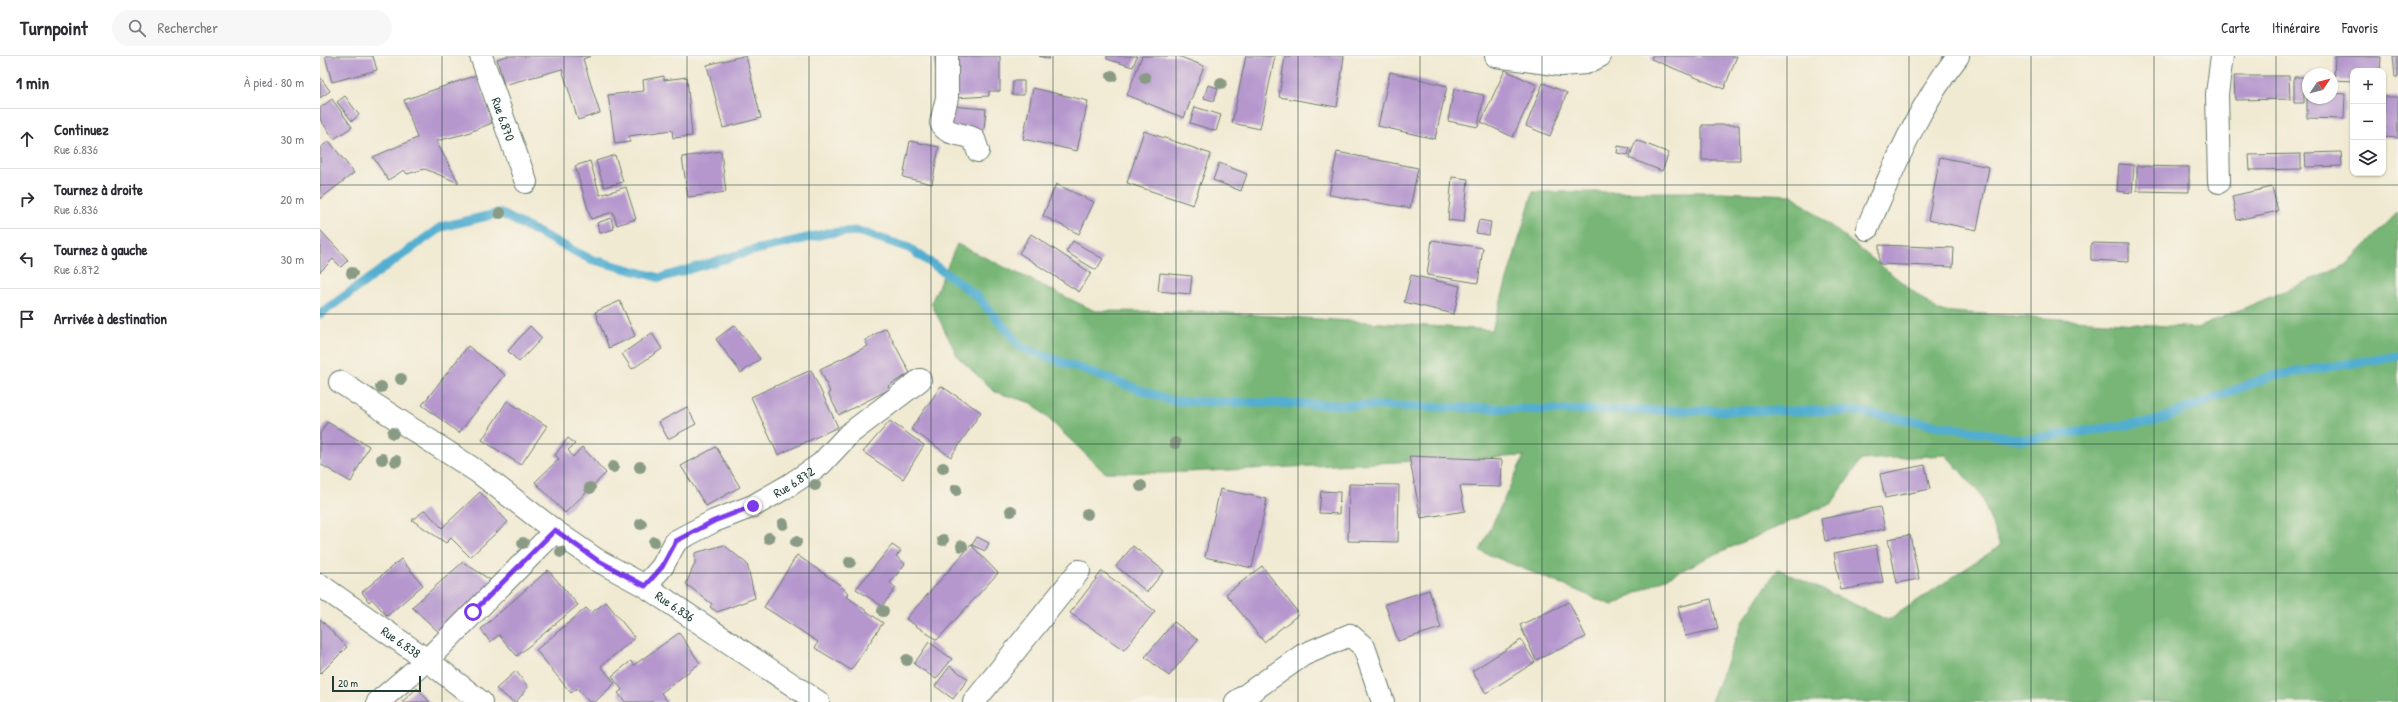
<!DOCTYPE html>
<html lang="fr">
<head>
<meta charset="utf-8">
<style>
	:root { --surface:#fff; --page:#f7f7f7; --text:#2b2b33; --muted:#7c7c81; --line:#e1e1e2 }
	body { margin:0; font-family:"Patrick Hand",sans-serif; background:var(--page); color:var(--text) }
	.controls { position:absolute; right:12px; top:12px; display:grid; overflow:hidden; border-radius:8px; box-shadow:0 1px 3px #0004 }
	.controls button { width:36px; height:36px; display:grid; place-items:center; padding:0; border:0; border-bottom:1px solid var(--line); background:var(--surface); color:var(--text); font:20px sans-serif }
	.compass { position:absolute; left:1982px; top:12px; width:36px; height:36px; border-radius:50%; background:var(--surface); box-shadow:0 1px 3px #0004; rotate:55deg }
	.scale { position:absolute; left:12px; bottom:10px; width:89px; box-sizing:border-box; padding-left:4px; border:2px solid #1f3d34; border-top:0; font-size:11px; line-height:14px; white-space:nowrap; color:#1f3d34; -webkit-text-stroke:3px #f7f3e8; paint-order:stroke }
	.stop { position:absolute; width:12px; height:12px; margin:-9px; border:3px solid #7c3aed; border-radius:50%; background:#fff }
	.stop.end { background:#7c3aed; border-color:#fff; box-shadow:0 1px 4px #0008 }
	.list { margin:0; padding:0; list-style:none }
	h2 { display:flex; justify-content:space-between; align-items:center; height:52px; margin:0; padding:0 16px; font-size:17px }
	h2 small { font-size:13px; font-weight:400; color:var(--muted) }
	.list li { display:grid; grid-template-columns:26px 1fr auto; gap:12px; align-items:center; box-sizing:border-box; height:60px; padding:0 16px; border-top:1px solid var(--line) }
	.list b { display:block; font-size:15px; white-space:nowrap }
	.list p { margin:0; font-size:13px; white-space:nowrap; color:var(--muted) }
	.list em { font-size:13px; font-style:normal; color:var(--muted) }
	.icon { flex:none; width:22px; height:22px; fill:none; stroke:currentColor; stroke-width:2; stroke-linecap:round; stroke-linejoin:round }
	.map { position:relative; flex:none; width:2078px; height:646px; overflow:hidden }
	header { display:flex; align-items:center; gap:24px; box-sizing:border-box; height:56px; padding:0 20px; background:var(--surface); border-bottom:1px solid var(--line) }
	header strong { font-size:19px }
	nav { display:flex; gap:22px; margin-inline-start:auto; font-size:14px }
	.search { width:280px; height:36px; background:var(--page); display:flex; align-items:center; gap:10px; box-sizing:border-box; padding:0 14px; border-radius:22px; color:var(--muted); font-size:15px }
	main { display:flex }
	aside { flex:1; background:var(--surface) }
	.map>svg:first-child { display:block }
	.forest { fill:#77b676; stroke:#4b7a55 }
	.lines { fill:none; stroke-linecap:round; stroke-linejoin:round }
	.stream { stroke:#52aed0; stroke-width:9 }
	.building { fill:#b597ce }
	.minor-casing { stroke:#687a6c; stroke-width:24 }
	.minor { stroke:#fff; stroke-width:22 }
	.tree { fill:#8a9b85 }
	.route { stroke:#7c3aed; stroke-width:5 }
	.grid { fill:none; stroke:#1f3d34; stroke-width:1; stroke-opacity:0.55 }
	.labels { text-anchor:middle; dominant-baseline:central; stroke-width:3; stroke-linejoin:round; paint-order:stroke }
	.street-label { font-size:13px; fill:#1f3d34; stroke:#f7f3e8 }
</style>
</head>
<body>
<header>
<strong>Turnpoint</strong>
<div class="search"><svg class="icon" aria-label="search" viewBox="0 0 24 24"><circle cx="10" cy="10" r="6"/><path d="M15 15l6 6"/></svg>Rechercher</div>
<nav><a>Carte</a><a>Itinéraire</a><a>Favoris</a></nav>
</header>
<main>
<aside>
<h2>1 min<small>À pied · 80 m</small></h2>
<ul class="list">
<li><svg class="icon" aria-label="ahead" viewBox="0 0 24 24"><path d="M12 20V5M6 11l6-6 6 6"/></svg><div><b>Continuez</b><p>Rue 6.836</p></div><em>30 m</em></li>
<li><svg class="icon" aria-label="right" viewBox="0 0 24 24"><path d="M7 20v-9h11M14 6l5 5-5 5"/></svg><div><b>Tournez à droite</b><p>Rue 6.836</p></div><em>20 m</em></li>
<li><svg class="icon" aria-label="left" viewBox="0 0 24 24"><path d="M17 20v-9H6M10 6l-5 5 5 5"/></svg><div><b>Tournez à gauche</b><p>Rue 6.872</p></div><em>30 m</em></li>
<li><svg class="icon" aria-label="arrive" viewBox="0 0 24 24"><path d="M6 21V4h12l-3 4 3 4H6"/></svg><div><b>Arrivée à destination</b></div></li>
</ul>
</aside>
<div class="map">
<svg width="2078" height="646" viewBox="0 0 2078 646">
	<rect width="100%" height="100%" fill="#f7f3e8"/>
	<filter id="ink" filterUnits="userSpaceOnUse"><feTurbulence type="fractalNoise" baseFrequency=".025" numOctaves="2"/><feDisplacementMap in="SourceGraphic" scale="8" xChannelSelector="R" yChannelSelector="G"/><feConvolveMatrix kernelMatrix="1 2 1 2 8 2 1 2 1" color-interpolation-filters="sRGB"/></filter>
	<filter id="wash" filterUnits="userSpaceOnUse"><feTurbulence type="fractalNoise" baseFrequency=".012" numOctaves="4" result="noise"/><feDisplacementMap in="SourceGraphic" scale="16" xChannelSelector="R" yChannelSelector="G"/><feGaussianBlur stdDeviation="0.9" result="paint"/><feColorMatrix in="noise" values="0 0 0 0 0 0 0 0 0 0 0 0 0 0 0 0 0 1.4 0 .05"/><feComposite in="paint" operator="in"/></filter>
	<g filter="url(#wash)">
		<rect width="100%" height="100%" fill="#f1ead3"/>
		<path class="forest" d="M 1213,136 L 1400,136 L 1472,139 L 1618,255 L 1877,272 L 2026,209 L 2078,156 L 2078,646 L 1391,646 L 1423,564 L 1458,513 L 1568,564 L 1680,490 L 1661,439 L 1626,399 L 1541,404 L 1512,447 L 1389,501 L 1292,549 L 1160,495 L 1204,400 L 845,417 L 784,416 L 712,347 L 675,336 L 638,301 L 611,247 L 637,188 L 775,255 L 889,256 L 1172,274 Z"/>
		<g class="lines">
			<path class="stream" d="M 0,258 L 121,171 L 180,157 L 270,203 L 340,222 L 427,196 L 508,177 L 538,175 L 589,192 L 637,225 L 659,242 L 702,292 L 852,345 L 1238,354 L 1535,355 L 1703,384 L 1835,365 L 1951,320 L 2078,300"/>
		</g>
		<g id="blocks">
			<path class="building" d="M 5,0 L 53,0 L 57,14 L 12,26 Z
				M 187,0 L 271,0 L 263,3 L 280,57 L 258,64 L 242,13 L 184,29 L 177,3 Z
				M 423,0 L 426,0 L 441,62 L 403,72 L 387,9 Z
				M 615,0 L 680,0 L 680,35 L 669,35 L 669,40 L 617,43 Z
				M 719,0 L 729,0 L 729,3 Z
				M 787,0 L 817,0 L 813,11 L 787,3 Z
				M 822,0 L 858,0 L 884,10 L 864,62 L 807,39 Z
				M 926,0 L 955,0 L 940,73 L 912,67 Z
				M 965,0 L 1024,0 L 1017,51 L 959,41 Z
				M 1332,0 L 1417,0 L 1404,33 L 1331,3 Z
				M 2015,0 L 2061,1 L 2060,15 L 2033,15 L 2033,25 L 2014,24 Z
				M 2073,0 L 2078,0 L 2078,21 L 2075,21 Z
				M 1185,14 L 1217,29 L 1193,81 L 1161,66 Z
				M 1070,16 L 1127,30 L 1115,83 L 1058,70 Z
				M 157,19 L 172,67 L 145,78 L 116,85 L 139,127 L 105,113 L 87,118 L 84,114 L 68,124 L 53,101 L 97,82 L 84,44 Z
				M 344,20 L 344,24 L 367,21 L 372,80 L 353,82 L 352,74 L 309,80 L 310,86 L 295,88 L 288,39 L 324,35 L 323,24 Z
				M 1914,20 L 1969,20 L 1970,43 L 1915,44 Z
				M 0,21 L 10,35 L 0,42 Z
				M 1974,21 L 1984,21 L 1984,47 L 1974,47 Z
				M 693,25 L 704,25 L 704,39 L 692,39 Z
				M 1223,27 L 1247,37 L 1230,80 L 1206,70 Z
				M 888,29 L 898,32 L 894,45 L 884,42 Z
				M 713,32 L 768,45 L 757,95 L 703,83 Z
				M 1134,33 L 1164,39 L 1158,71 L 1128,65 Z
				M 2012,37 L 2025,38 L 2024,63 L 1987,62 L 1987,42 L 2012,42 Z
				M 25,40 L 39,59 L 32,65 L 17,46 Z
				M 2065,41 L 2078,41 L 2078,82 L 2063,81 Z
				M 12,43 L 32,71 L 14,83 L 0,63 L 0,52 Z
				M 618,49 L 666,53 L 664,74 L 616,71 Z
				M 875,51 L 901,59 L 896,75 L 870,67 Z
				M 1382,69 L 1419,69 L 1420,104 L 1382,104 Z
				M 824,75 L 891,98 L 873,149 L 807,127 Z
				M 1316,84 L 1349,97 L 1342,115 L 1309,102 Z
				M 9,85 L 34,117 L 0,143 L 0,92 Z
				M 590,85 L 619,91 L 612,128 L 583,121 Z
				M 1298,90 L 1310,92 L 1308,99 L 1297,97 Z
				M 401,95 L 406,136 L 368,141 L 362,101 Z
				M 1017,96 L 1098,112 L 1090,152 L 1009,139 Z
				M 2021,96 L 2022,110 L 1986,111 L 1985,97 Z
				M 1981,98 L 1981,113 L 1930,114 L 1929,99 Z
				M 295,99 L 303,126 L 284,131 L 276,105 Z
				M 1620,101 L 1669,111 L 1657,174 L 1608,164 Z
				M 270,105 L 280,139 L 306,131 L 316,163 L 297,169 L 293,156 L 271,163 L 255,110 Z
				M 899,107 L 927,118 L 921,135 L 893,124 Z
				M 1799,108 L 1814,109 L 1812,137 L 1797,135 Z
				M 1817,110 L 1869,111 L 1869,136 L 1817,135 Z
				M 1132,121 L 1148,123 L 1144,166 L 1128,164 Z
				M 736,128 L 774,146 L 759,178 L 723,160 Z
				M 1952,131 L 1958,155 L 1917,164 L 1912,140 Z
				M 291,162 L 294,173 L 280,177 L 277,167 Z
				M 1159,164 L 1171,166 L 1169,179 L 1156,177 Z
				M 0,174 L 28,204 L 21,211 L 13,203 L 0,216 Z
				M 711,178 L 771,217 L 759,236 L 699,197 Z
				M 1112,184 L 1163,192 L 1158,227 L 1107,219 Z
				M 753,185 L 783,203 L 776,214 L 746,196 Z
				M 1771,187 L 1809,188 L 1809,206 L 1771,204 Z
				M 1559,189 L 1634,192 L 1633,211 L 1559,208 Z
				M 840,217 L 872,220 L 870,238 L 838,235 Z
				M 1091,219 L 1140,230 L 1134,258 L 1084,246 Z
				M 300,245 L 315,280 L 289,292 L 275,256 Z
				M 415,269 L 440,303 L 421,317 L 396,283 Z
				M 210,270 L 222,282 L 199,306 L 188,295 Z
				M 566,272 L 590,317 L 568,330 L 570,333 L 519,359 L 508,337 L 510,336 L 500,313 L 548,290 L 545,284 Z
				M 332,277 L 342,293 L 312,313 L 302,298 Z
				M 148,290 L 185,319 L 139,377 L 102,349 Z
				M 491,314 L 518,371 L 458,399 L 431,341 Z
				M 621,330 L 661,356 L 631,401 L 591,373 Z
				M 187,345 L 227,370 L 201,409 L 162,384 Z
				M 367,351 L 376,368 L 348,383 L 339,366 Z
				M 570,365 L 604,389 L 583,423 L 543,396 Z
				M 7,366 L 49,390 L 31,426 L 0,408 L 0,378 Z
				M 248,382 L 255,388 L 248,394 L 253,401 L 262,391 L 286,417 L 245,457 L 215,426 L 239,403 L 235,399 Z
				M 396,391 L 420,431 L 386,450 L 361,410 Z
				M 1089,400 L 1182,404 L 1181,431 L 1140,430 L 1145,455 L 1101,462 Z
				M 1605,409 L 1610,433 L 1565,442 L 1560,418 Z
				M 1029,428 L 1079,429 L 1078,486 L 1028,485 Z
				M 900,433 L 947,443 L 932,512 L 885,501 Z
				M 1001,435 L 1020,436 L 1019,458 L 999,457 Z
				M 160,436 L 188,466 L 150,501 L 131,482 L 126,487 L 92,464 L 105,454 L 122,472 Z
				M 1560,451 L 1565,473 L 1505,485 L 1501,463 Z
				M 1590,479 L 1599,523 L 1577,527 L 1568,483 Z
				M 657,481 L 669,487 L 665,495 L 652,489 Z
				M 404,489 L 427,508 L 435,542 L 397,556 L 390,551 L 392,548 L 366,528 L 375,507 L 375,497 Z
				M 572,489 L 581,495 L 576,500 L 585,508 L 570,527 L 576,532 L 562,550 L 536,533 Z
				M 651,489 L 678,517 L 617,584 L 586,563 Z
				M 1556,489 L 1563,526 L 1521,534 L 1514,497 Z
				M 813,490 L 844,515 L 827,536 L 796,510 Z
				M 477,499 L 520,529 L 529,538 L 526,540 L 563,567 L 531,614 L 495,592 L 498,586 L 444,551 Z
				M 81,503 L 103,529 L 67,560 L 52,543 L 49,546 L 42,536 Z
				M 143,506 L 175,527 L 123,580 L 92,551 Z
				M 942,510 L 979,558 L 944,586 L 906,538 Z
				M 228,514 L 258,549 L 197,600 L 179,579 L 170,586 L 161,573 Z
				M 782,515 L 835,555 L 804,594 L 750,557 Z
				M 1109,534 L 1121,572 L 1078,585 L 1065,548 Z
				M 1391,543 L 1398,573 L 1365,580 L 1358,551 Z
				M 286,546 L 315,582 L 281,610 L 295,627 L 275,646 L 269,646 L 257,632 L 251,637 L 216,594 L 266,552 L 271,557 Z
				M 1249,546 L 1266,581 L 1216,604 L 1200,569 Z
				M 0,563 L 27,591 L 0,618 Z
				M 854,566 L 878,584 L 849,620 L 825,601 Z
				M 359,577 L 380,607 L 341,637 L 348,646 L 305,646 L 298,637 L 302,634 L 292,620 L 311,605 L 314,609 Z
				M 1201,584 L 1215,606 L 1166,637 L 1152,615 Z
				M 609,586 L 632,603 L 616,623 L 594,608 Z
				M 630,610 L 648,623 L 633,643 L 615,630 Z
				M 196,615 L 208,631 L 196,646 L 193,646 L 176,633 Z
				M 97,632 L 110,646 L 82,646 Z"/>
		</g>
	</g>
	<g filter="url(#ink)">
		<use href="#blocks" fill-opacity="0" stroke="#687a6c" stroke-width="1"/>
		<g class="lines">
			<g class="minor-casing">
				<g id="minor">
					<path id="s1" d="M 161,0 L 206,126"/>
					<path d="M 627,0 L 627,42 L 621,67 C 626,80 644,77 654,83 L 658,95"/>
					<path d="M 1176,0 L 1241,9 L 1266,7 L 1280,0"/>
					<path d="M 1899,126 L 1897,38 L 1902,0"/>
					<path d="M 1547,173 C 1573,113 1597,52 1638,0"/>
					<path d="M 20,326 L 158,416 L 235,475"/>
					<path id="s2" d="M 0,529 L 107,604 L 161,646"/>
					<path id="s3" d="M 325,530 L 342,511 L 356,485 L 394,465 L 433,450 L 468,430 L 501,408 L 529,378 L 600,324"/>
					<path id="s4" d="M 58,646 L 107,604 L 235,475 L 277,504 L 325,530 L 498,646"/>
					<path d="M 654,646 L 759,515"/>
					<path d="M 916,646 L 983,599 L 1030,579 L 1044,591 L 1063,646"/>
				</g>
			</g>
			<use href="#minor" class="minor"/>
		</g>
		<g class="tree">
			<circle cx="792" cy="20" r="6"/>
			<circle cx="825" cy="22" r="6"/>
			<circle cx="901" cy="27" r="6"/>
			<circle cx="180" cy="157" r="6"/>
			<circle cx="32" cy="217" r="6"/>
			<circle cx="81" cy="323" r="6"/>
			<circle cx="61" cy="331" r="6"/>
			<circle cx="73" cy="377" r="6"/>
			<circle cx="855" cy="387" r="6"/>
			<circle cx="62" cy="403" r="6"/>
			<circle cx="76" cy="405" r="6"/>
			<circle cx="293" cy="411" r="6"/>
			<circle cx="320" cy="411" r="6"/>
			<circle cx="623" cy="412" r="6"/>
			<circle cx="495" cy="429" r="6"/>
			<circle cx="821" cy="430" r="6"/>
			<circle cx="270" cy="432" r="6"/>
			<circle cx="636" cy="434" r="6"/>
			<circle cx="691" cy="455" r="6"/>
			<circle cx="767" cy="458" r="6"/>
			<circle cx="321" cy="468" r="6"/>
			<circle cx="463" cy="468" r="6"/>
			<circle cx="449" cy="482" r="6"/>
			<circle cx="623" cy="484" r="6"/>
			<circle cx="334" cy="486" r="6"/>
			<circle cx="476" cy="486" r="6"/>
			<circle cx="203" cy="487" r="6"/>
			<circle cx="642" cy="490" r="6"/>
			<circle cx="241" cy="496" r="6"/>
			<circle cx="530" cy="506" r="6"/>
			<circle cx="563" cy="555" r="6"/>
			<circle cx="587" cy="604" r="6"/>
		</g>
	</g>
	<g class="lines" filter="url(#ink)">
		<path class="route" d="M 153,556 L 235,474 L 277,504 L 325,530 L 342,511 L 356,485 L 394,465 L 433,450"/>
	</g>
	<path class="grid" d="M 122,0 L 122,646M 244,0 L 244,646M 367,0 L 367,646M 489,0 L 489,646M 611,0 L 611,646M 733,0 L 733,646M 856,0 L 856,646M 978,0 L 978,646M 1100,0 L 1100,646M 1222,0 L 1222,646M 1345,0 L 1345,646M 1467,0 L 1467,646M 1589,0 L 1589,646M 1711,0 L 1711,646M 1834,0 L 1834,646M 1956,0 L 1956,646M 0,129 L 2078,129M 0,258 L 2078,258M 0,388 L 2078,388M 0,517 L 2078,517"/>
	<g class="labels">
		<g class="street-label">
			<text stroke="none"><textPath href="#s1" startOffset="67">Rue 6.870</textPath></text>
			<text stroke="none"><textPath href="#s3" startOffset="187">Rue 6.872</textPath></text>
			<text stroke="none"><textPath href="#s4" startOffset="388">Rue 6.836</textPath></text>
			<text stroke="none"><textPath href="#s2" startOffset="99">Rue 6.838</textPath></text>
		</g>
	</g>
</svg>
<div class="controls">
<button>+</button>
<button>−</button>
<button><svg class="icon" aria-label="layers" viewBox="0 0 24 24"><path d="M12 4l9 5-9 5-9-5zM3 14l9 5 9-5"/></svg></button>
</div>
<svg class="compass" viewBox="-18 -18 36 36"><path d="M0-13l5 13h-10z" fill="#e53935"/><path d="M0 13l5-13h-10z" fill="#7c7c81"/></svg>
<div class="scale">20 m</div>
<div class="stop" style="left:153px;top:556px"></div>
<div class="stop end" style="left:433px;top:450px"></div>
</div>
</main>
</body>
</html>
